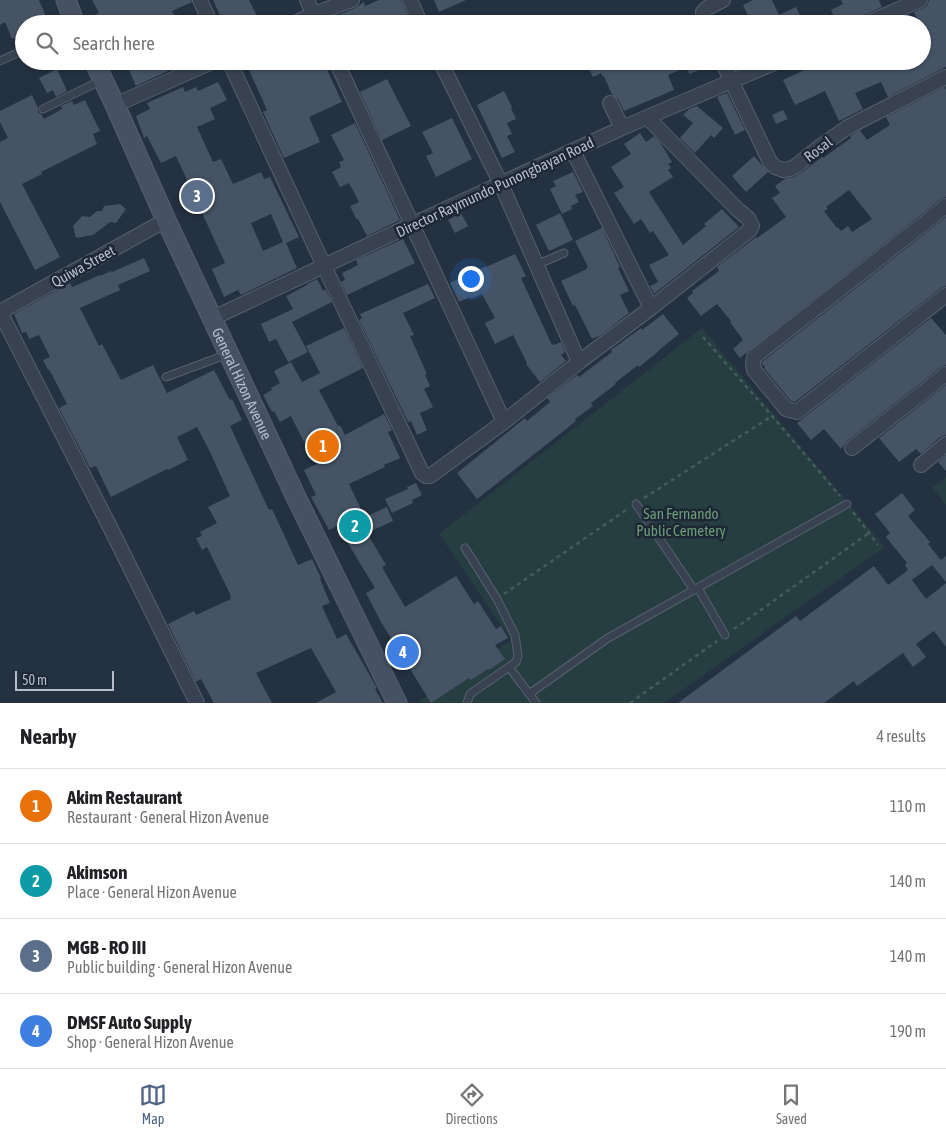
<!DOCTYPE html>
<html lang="en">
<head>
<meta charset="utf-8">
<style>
	:root { --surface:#fff; --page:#f6f6f6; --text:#202124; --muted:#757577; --line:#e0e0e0; --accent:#4f6485 }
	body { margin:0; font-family:"Asap Condensed",sans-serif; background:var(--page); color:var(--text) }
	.scale { position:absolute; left:15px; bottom:12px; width:99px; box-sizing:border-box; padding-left:5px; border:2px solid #b5bdca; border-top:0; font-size:14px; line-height:18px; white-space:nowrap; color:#b5bdca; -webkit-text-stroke:4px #1d2735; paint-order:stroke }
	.you { position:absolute; left:470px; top:278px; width:18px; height:18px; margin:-12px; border:4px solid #fff; border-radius:50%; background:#1a73e8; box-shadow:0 0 0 8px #1a73e833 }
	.badge { display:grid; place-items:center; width:32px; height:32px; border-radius:50%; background:var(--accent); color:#fff; font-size:16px; font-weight:700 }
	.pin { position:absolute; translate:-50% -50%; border:2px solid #fff; box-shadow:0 1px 5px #0006 }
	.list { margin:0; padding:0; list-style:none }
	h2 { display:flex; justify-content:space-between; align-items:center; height:65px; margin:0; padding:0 20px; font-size:21px }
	h2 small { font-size:16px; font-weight:400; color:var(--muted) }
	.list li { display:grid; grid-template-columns:32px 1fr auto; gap:15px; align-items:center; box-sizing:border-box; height:75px; padding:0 20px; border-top:1px solid var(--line) }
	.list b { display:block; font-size:19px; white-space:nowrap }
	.list p { margin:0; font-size:16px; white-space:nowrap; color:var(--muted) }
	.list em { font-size:16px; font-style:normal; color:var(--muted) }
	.icon { flex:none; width:28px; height:28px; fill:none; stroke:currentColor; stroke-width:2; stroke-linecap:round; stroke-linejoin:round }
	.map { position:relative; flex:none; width:946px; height:703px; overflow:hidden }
	.search { position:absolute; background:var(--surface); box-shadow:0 1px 4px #0004; left:15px; right:15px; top:15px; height:55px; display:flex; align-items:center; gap:12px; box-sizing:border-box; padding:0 18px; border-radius:28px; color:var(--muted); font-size:19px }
	.sheet { height:365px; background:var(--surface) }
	nav { display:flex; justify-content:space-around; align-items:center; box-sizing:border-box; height:70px; border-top:1px solid var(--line); background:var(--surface); font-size:14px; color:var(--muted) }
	nav a { display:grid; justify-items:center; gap:2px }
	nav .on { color:var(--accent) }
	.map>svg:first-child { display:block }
	.green { fill:#263e41 }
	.building { fill:#455364; fill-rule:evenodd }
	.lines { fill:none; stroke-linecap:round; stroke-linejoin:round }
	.service-casing { stroke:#56606d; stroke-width:9 }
	.minor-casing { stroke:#56606d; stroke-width:16 }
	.secondary-casing { stroke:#56606d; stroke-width:21 }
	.path { stroke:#445b5e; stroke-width:2.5; stroke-dasharray:4 4; stroke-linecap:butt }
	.service { stroke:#384250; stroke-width:7 }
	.minor { stroke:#384250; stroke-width:14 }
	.secondary { stroke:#465163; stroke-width:19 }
	.labels { text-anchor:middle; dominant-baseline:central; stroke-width:5; stroke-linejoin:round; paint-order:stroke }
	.street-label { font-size:15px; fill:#b5bdca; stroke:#1d2735 }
	.park-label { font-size:15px; fill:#6b9c76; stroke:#1d2735 }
</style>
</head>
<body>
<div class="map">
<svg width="946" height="703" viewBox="0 0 946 703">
	<rect width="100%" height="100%" fill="#243140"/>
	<path class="green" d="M 702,328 L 885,547 L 664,703 L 420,703 L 419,701 L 511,640 L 439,534 Z
		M 946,477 L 946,505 L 932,488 Z"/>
	<path class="building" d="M 0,0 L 39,0 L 49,24 L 24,24 L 24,35 L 12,39 L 5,22 L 0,25 Z
		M 92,0 L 191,0 L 192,2 L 172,11 L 177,21 L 171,24 L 98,24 L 94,15 L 99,13 Z
		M 213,0 L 249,0 L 261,24 L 224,24 Z
		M 379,0 L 401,0 L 408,16 L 391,24 L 327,24 L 326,20 L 355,8 L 364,2 L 365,6 Z
		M 434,0 L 466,0 L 439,12 Z
		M 753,0 L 772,0 L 779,15 L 796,7 L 804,24 L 752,24 L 743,5 Z
		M 841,0 L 879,0 L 882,7 L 862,16 L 858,19 L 848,24 L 837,24 L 831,10 L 843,4 Z
		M 929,0 L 946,0 L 946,67 L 888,97 L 881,82 L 855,93 L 863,109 L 839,121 L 825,91 L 795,105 L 783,80 L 811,67 L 808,61 L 922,61 L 922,42 L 926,41 L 922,32 L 922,24 L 919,24 L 914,12 L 927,6 Z
		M 125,61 L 186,61 L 167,70 L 168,71 L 136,86 Z
		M 245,61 L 323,61 L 342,102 L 309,117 L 320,142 L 284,158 L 263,112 L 267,110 Z
		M 585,61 L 713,61 L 714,64 L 689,74 L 687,67 L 668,75 L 674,90 L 624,111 L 618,99 L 612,95 L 604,76 L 603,77 L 601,73 L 593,77 Z
		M 57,69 L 67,91 L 56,97 L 53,90 L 47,93 L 39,78 Z
		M 387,79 L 411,126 L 382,140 L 360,92 Z
		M 218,82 L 227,100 L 210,108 L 215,119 L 197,127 L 213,162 L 221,159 L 233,184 L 261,172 L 264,179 L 270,177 L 299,237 L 286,243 L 297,268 L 241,295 L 238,290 L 224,297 L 212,269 L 225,263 L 176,156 L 161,163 L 147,136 L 144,138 L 136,116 L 150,109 L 147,103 L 183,87 L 185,92 L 196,87 L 198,91 ZM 271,214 L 283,242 L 263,251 L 251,223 Z
		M 945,87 L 946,90 L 946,197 L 941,199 L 740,358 L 733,349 L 743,340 L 730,322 L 731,321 L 717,304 L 701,316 L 687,298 L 693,293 L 692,291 L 719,271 L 717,267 L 756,237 L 757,238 L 786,217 L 772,198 L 780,193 L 775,186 L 786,178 L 794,177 L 801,173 L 822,157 L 823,158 L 851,138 L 850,136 L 860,130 L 867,140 L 890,125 L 886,117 ZM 849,190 L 872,219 L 852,232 L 848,226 L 841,231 L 838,227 L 837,228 L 824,211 L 828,209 L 826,207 Z
		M 504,91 L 512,107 L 511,108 L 516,119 L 507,123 L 512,134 L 507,136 L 515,152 L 502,158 L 477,105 Z
		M 727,93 L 745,130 L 735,135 L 717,97 Z
		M 32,95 L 38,108 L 38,112 L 41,114 L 44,119 L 62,109 L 61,106 L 72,101 L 74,105 L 85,100 L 100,131 L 93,134 L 97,144 L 41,172 L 42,174 L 22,184 L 60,257 L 35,270 L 0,202 L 0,142 L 8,138 L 0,122 L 0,111 Z
		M 697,106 L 723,128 L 714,138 L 711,135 L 695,153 L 680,138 L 693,123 L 683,115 L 689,109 Z
		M 783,110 L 788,119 L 776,124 L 772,115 Z
		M 452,118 L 472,159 L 436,177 L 426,156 L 433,153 L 422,132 Z
		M 355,123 L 400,220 L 367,236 L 358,219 L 357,220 L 350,206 L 359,202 L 349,183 L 340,187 L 332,172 L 341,167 L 339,162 L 344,160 L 331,135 Z
		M 640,133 L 646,142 L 654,136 L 660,142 L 672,162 L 668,164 L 671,168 L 668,170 L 673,177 L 649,192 L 683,245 L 706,226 L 704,224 L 722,209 L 739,227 L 654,294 L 650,286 L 658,282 L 649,265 L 669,255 L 653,231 L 650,233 L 641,219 L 634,224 L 614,193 L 624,187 L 611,167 L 631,154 L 624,144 Z
		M 754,156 L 768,172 L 746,192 L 732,176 Z
		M 573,172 L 583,192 L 575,195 L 579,202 L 571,206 L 572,209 L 562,214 L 550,189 L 556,186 L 553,181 Z
		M 120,204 L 126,209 L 116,223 L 110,222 L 93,235 L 76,238 L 73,226 L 82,216 L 90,217 L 97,211 L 102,211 L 104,206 Z
		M 461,213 L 468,226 L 455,233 L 448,220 Z
		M 560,213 L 573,240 L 549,251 L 536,225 Z
		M 946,217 L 946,286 L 941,288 L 795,402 L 791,401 L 764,368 L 765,367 L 762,364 L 762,362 Z
		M 602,228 L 620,267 L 618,268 L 629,291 L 620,295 L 629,313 L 601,335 L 592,339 L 575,305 L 573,306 L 561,281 L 587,269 L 586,268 L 588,267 L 575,241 Z
		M 403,239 L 415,263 L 347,295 L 341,282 L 345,280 L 342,273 L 358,265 L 356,260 Z
		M 515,254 L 526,276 L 521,278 L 552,345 L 554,344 L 554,345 L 561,342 L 565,352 L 561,355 L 566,361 L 540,382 L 526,364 L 527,363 L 513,335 L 495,344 L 485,323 L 495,318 L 482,294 L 471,299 L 470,297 L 459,302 L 450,283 L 486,266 L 486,267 Z
		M 144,258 L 150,271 L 118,285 L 120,290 L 80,308 L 99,346 L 102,344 L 121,380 L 153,365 L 167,393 L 214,370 L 230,400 L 232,399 L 242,420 L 230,426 L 269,510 L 272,509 L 298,565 L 312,559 L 321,578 L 320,579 L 330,603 L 322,606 L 337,639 L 346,634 L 377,688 L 375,689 L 383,703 L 316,703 L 336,692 L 311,648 L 256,673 L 272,703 L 214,703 L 201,679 L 196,682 L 168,624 L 194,611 L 196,615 L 231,599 L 230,597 L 231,596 L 207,547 L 202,550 L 196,538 L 202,536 L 200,532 L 217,523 L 208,507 L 230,496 L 210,452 L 197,427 L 177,437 L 188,460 L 168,470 L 167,469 L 111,497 L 96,466 L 90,468 L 59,408 L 67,404 L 49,369 L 48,370 L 43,360 L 50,357 L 39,335 L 29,339 L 26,332 L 22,333 L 14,314 L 70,283 L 72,287 L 100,275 L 100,276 L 111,271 L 112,272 Z
		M 317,279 L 323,291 L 325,289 L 332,302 L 292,322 L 308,352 L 288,362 L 276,339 L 269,342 L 261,324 L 293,309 L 286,296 L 307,285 L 307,284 Z
		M 428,284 L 435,298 L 403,313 L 414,335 L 410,336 L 427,374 L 425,375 L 430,386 L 424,389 L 433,407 L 420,413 L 427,430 L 417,435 L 411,421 L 408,422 L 359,320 L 362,318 L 360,314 Z
		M 663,314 L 679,334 L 658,351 L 659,351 L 639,367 L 638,365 L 615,383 L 616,384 L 591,403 L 593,406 L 575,419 L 576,421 L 565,430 L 477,499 L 457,473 L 525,418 L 527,421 L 550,402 L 547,398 L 577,375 L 579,377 L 612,352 L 611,350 L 641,328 L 642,330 Z
		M 931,318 L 946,335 L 946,365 L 941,367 L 847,441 L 841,449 L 824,429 L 811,440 L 797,423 Z
		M 344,328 L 363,368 L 319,390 L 338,426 L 340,425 L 345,435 L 384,414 L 392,430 L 388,432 L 400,458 L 384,465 L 385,467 L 349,484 L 363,513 L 364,512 L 367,516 L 387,507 L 393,521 L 367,533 L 386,565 L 382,567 L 405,607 L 456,576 L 474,604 L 478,601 L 496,629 L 501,626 L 508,638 L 495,645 L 505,659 L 489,670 L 488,669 L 471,680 L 469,678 L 431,703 L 381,622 L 366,593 L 375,588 L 346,540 L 344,541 L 337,526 L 329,530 L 311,497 L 316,495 L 304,470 L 327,459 L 315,436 L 304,442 L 291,416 L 280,422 L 274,411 L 272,412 L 263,395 L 272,390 L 271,388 L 280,383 L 274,371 L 291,362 L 302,382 L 320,373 L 306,346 Z
		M 946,385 L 946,435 L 940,437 L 921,454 L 916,449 L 899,462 L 879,438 Z
		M 946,455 L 946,471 L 938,462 Z
		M 416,483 L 422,495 L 412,500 L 413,503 L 392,513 L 385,499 L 408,489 L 407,487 Z
		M 902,493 L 915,510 L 908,516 L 930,542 L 928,544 L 941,560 L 946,556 L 946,582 L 932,565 L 912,580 L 926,599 L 946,583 L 946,647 L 934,631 L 916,644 L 926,657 L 913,667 L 903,653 L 857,686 L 854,681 L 824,703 L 678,703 L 796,616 L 800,621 L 874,566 L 888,585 L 908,570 L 905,565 L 907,563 L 886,537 L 890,533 L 875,514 Z"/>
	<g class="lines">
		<g class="service-casing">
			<path id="service" d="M 0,61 L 24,50
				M 43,109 L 102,80
				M 536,265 L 564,253
				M 166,377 L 228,354
				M 636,504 L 694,590
				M 465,548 L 497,599 L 515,635 L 518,656 L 516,662 L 509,667 L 536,703
				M 698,588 L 725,635
				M 529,694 L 608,638 L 847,504
				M 467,703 L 470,694 L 509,667"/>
		</g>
		<g class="minor-casing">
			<path id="minor" d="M 200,0 L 211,24
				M 307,0 L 318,24
				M 410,0 L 421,24
				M 293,24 L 314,14 L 352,0
				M 704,24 L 703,18 L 703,12 L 707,8 L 723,0
				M 865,24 L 920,0
				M 229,61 L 324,266 L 422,473 L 426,476 L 430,476 L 504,422 L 579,362 L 651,308 L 750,230 L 752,226 L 748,218 L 738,210 L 648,118
				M 336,61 L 504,422
				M 440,61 L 501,184 L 579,362
				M 722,61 L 770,162 L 775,167 L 783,170 L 790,169 L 796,166 L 822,145 L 848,127 L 946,77
				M 610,103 L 622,128
				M 115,105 L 214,61
				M 573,151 L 651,308
				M 946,206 L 754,357 L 753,363 L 754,370 L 786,409 L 797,412 L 946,295
				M 0,312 L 112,531 L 197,703
				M 0,312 L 166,220
				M 213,318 L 411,225 L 622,128 L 779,61
				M 852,448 L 946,374
				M 921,465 L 946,444"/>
		</g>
		<g class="secondary-casing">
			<g id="secondary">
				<path d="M 66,0 L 75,24"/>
				<path id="s1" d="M 94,61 L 115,105 L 166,220 L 295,495 L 397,703"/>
			</g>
		</g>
		<path class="path" d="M 703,337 L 772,416 L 840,496
			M 644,498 L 772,416
			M 853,512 L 878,545
			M 504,594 L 629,508
			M 734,629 L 869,533
			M 630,703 L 717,641"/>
		<use href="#service" class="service"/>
		<use href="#minor" class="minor"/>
		<use href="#secondary" class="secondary"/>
	</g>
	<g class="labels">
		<g class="street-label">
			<text transform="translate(818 149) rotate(-37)">Rosal</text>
			<text transform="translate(495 187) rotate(-25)">Director Raymundo Punongbayan Road</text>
			<text transform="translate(83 266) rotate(-29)">Quiwa Street</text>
			<text stroke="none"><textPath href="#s1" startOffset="355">General Hizon Avenue</textPath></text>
		</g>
		<g class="park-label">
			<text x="681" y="513">San Fernando<tspan x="681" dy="17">Public Cemetery</tspan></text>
		</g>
	</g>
</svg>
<div class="scale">50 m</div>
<div class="you"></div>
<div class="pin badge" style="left:323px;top:446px;background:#e8710a">1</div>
<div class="pin badge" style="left:355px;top:526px;background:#0f9aa8">2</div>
<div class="pin badge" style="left:197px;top:196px;background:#5c6f8a">3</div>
<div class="pin badge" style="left:403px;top:652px;background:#3f7fe0">4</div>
<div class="search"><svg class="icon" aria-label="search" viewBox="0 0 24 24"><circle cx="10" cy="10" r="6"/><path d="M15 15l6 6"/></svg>Search here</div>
</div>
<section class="sheet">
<h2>Nearby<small>4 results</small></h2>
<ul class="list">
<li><span class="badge" style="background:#e8710a">1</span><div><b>Akim Restaurant</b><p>Restaurant · General Hizon Avenue</p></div><em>110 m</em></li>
<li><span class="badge" style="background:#0f9aa8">2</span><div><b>Akimson</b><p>Place · General Hizon Avenue</p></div><em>140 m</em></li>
<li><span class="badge" style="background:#5c6f8a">3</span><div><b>MGB - RO III</b><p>Public building · General Hizon Avenue</p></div><em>140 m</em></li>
<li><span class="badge" style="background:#3f7fe0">4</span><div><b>DMSF Auto Supply</b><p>Shop · General Hizon Avenue</p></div><em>190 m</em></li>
</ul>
</section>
<nav>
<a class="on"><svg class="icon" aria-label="map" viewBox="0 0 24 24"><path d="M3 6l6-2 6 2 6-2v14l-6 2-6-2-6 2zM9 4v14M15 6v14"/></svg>Map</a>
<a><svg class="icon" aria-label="directions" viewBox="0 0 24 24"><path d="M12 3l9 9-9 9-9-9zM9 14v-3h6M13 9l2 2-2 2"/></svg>Directions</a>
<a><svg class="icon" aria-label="saved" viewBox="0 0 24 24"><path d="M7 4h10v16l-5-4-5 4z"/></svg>Saved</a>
</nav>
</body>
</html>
